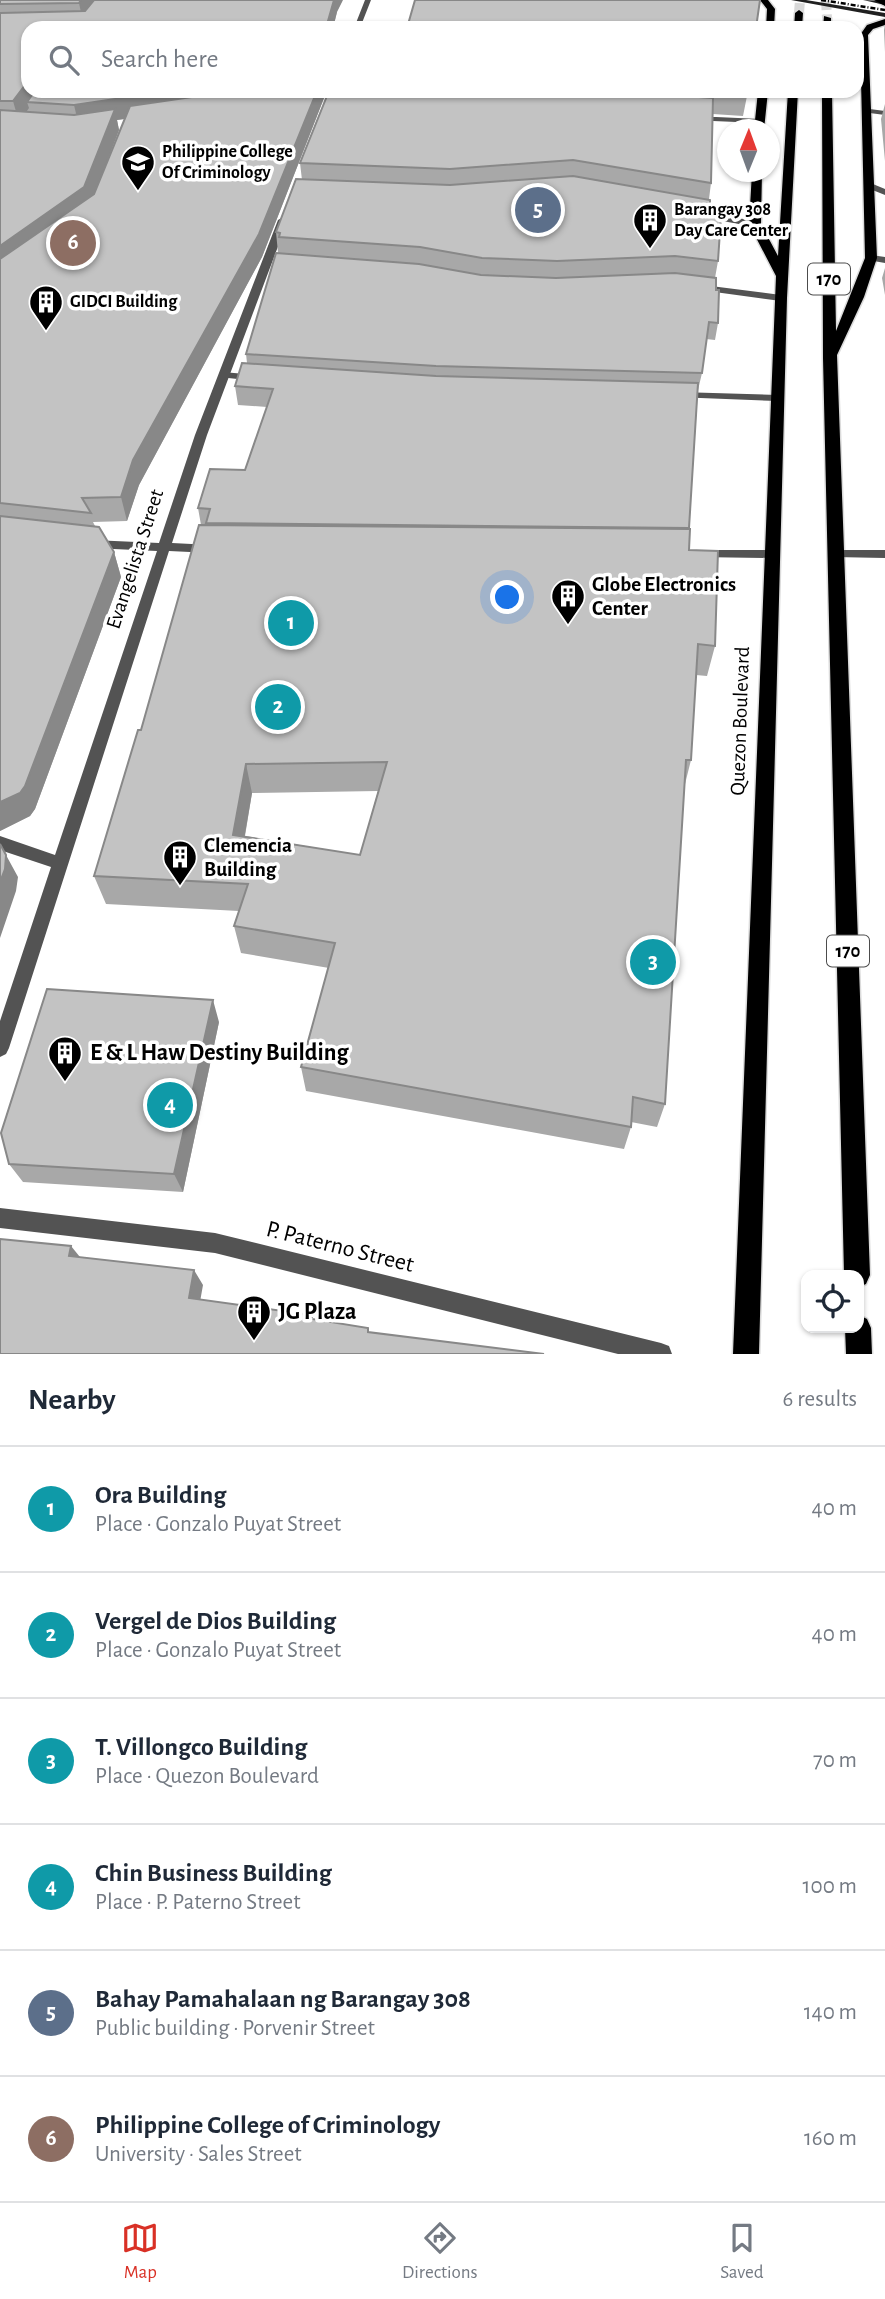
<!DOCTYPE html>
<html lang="en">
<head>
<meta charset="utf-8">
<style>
	:root { --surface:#fff; --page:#f2f2f3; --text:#1f2937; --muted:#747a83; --line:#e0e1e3; --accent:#d93025 }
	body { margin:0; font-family:"Alegreya Sans",sans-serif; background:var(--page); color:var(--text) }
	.controls { position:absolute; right:21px; bottom:21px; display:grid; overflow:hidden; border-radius:14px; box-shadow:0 2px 5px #0004 }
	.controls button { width:63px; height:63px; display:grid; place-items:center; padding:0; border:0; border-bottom:2px solid var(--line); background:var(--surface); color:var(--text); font:35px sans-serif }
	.compass { position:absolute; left:717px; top:119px; width:63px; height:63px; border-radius:50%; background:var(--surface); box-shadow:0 2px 5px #0004; rotate:1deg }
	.you { position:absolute; left:508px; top:598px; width:24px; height:24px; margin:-18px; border:5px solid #fff; border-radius:50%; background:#1a73e8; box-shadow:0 0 0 10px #1a73e833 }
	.badge { display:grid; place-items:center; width:46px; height:46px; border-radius:50%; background:var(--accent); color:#fff; font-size:23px; font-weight:700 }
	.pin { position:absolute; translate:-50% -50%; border:4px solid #fff; box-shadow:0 2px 7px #0006 }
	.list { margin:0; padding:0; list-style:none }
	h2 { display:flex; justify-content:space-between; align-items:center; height:91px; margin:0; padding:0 28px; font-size:30px }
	h2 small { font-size:23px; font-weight:400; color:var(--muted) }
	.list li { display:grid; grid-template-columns:46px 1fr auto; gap:21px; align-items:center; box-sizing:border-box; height:126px; padding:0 28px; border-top:2px solid var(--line) }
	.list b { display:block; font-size:26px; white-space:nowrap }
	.list p { margin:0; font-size:23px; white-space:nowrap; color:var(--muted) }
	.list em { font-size:23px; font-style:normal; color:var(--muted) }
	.icon { flex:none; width:38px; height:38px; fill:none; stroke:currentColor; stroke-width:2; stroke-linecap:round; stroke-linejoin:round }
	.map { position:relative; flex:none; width:885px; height:1354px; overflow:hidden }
	.search { position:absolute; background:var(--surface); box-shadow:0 2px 5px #0004; left:21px; right:21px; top:21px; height:77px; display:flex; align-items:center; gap:18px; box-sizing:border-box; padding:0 24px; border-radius:21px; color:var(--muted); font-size:26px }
	.sheet { height:847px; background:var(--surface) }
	nav { display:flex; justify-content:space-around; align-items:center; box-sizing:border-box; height:98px; border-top:2px solid var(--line); background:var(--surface); font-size:19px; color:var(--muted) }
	nav a { display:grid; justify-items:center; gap:4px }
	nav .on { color:var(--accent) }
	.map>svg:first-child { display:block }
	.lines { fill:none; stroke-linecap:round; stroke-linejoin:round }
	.primary-tunnel { stroke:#d9d9d9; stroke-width:10; stroke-dasharray:10 4.5; stroke-linecap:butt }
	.primary-casing { stroke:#dbdbdb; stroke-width:3 }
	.service { fill:#535353; fill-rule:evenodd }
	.pedestrian { fill:#535353; fill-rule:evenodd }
	.minor { fill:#535353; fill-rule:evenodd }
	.tertiary { fill:#535353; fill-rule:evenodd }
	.secondary { fill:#202020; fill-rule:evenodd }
	.primary { fill:#000; fill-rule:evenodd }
	.rail { stroke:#000; stroke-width:2.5; stroke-dasharray:5 2 1 2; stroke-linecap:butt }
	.wall { fill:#a8a8a8; fill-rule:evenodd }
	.shaded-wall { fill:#888 }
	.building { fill:#c3c3c3; stroke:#888; stroke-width:2; fill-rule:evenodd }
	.labels { text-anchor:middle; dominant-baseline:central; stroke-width:7; stroke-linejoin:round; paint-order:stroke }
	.far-poi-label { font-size:18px; font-weight:bold; fill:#000; stroke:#fff; text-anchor:start }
	.shield { fill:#fff; stroke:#4c4c4c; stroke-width:2 }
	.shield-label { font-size:19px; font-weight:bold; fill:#000 }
	.street-label { font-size:21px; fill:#000; stroke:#fff }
	.poi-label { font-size:21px; font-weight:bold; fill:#000; stroke:#fff; text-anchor:start }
	.near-poi-label { font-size:24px; font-weight:bold; fill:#000; stroke:#fff; text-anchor:start }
	.near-street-label { font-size:24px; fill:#000; stroke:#fff }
</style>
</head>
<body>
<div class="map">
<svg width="885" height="1354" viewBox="0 0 885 1354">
	<rect width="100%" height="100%" fill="#fff"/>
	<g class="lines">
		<path class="primary-tunnel" d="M 826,0 L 827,18
			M 799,13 L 800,0"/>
		<g class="primary-casing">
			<path id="primary" d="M 760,0 L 768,0 L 775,9 L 774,28 L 766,28 L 767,9 Z
				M 874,0 L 885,0 L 885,6 Z
				M 799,10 L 803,13 L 802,28 L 794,28 L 795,13 Z
				M 824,16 L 831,18 L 831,28 L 823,28 Z
				M 885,19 L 885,25 L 873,29 L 868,35 L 877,258 L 864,297 L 837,355 L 870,1275 L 866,1284 L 859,1287 L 859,1275 L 844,1275 L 823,358 L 822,91 L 832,91 L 836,331 L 865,258 L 860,35 L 867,25 Z
				M 758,91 L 768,91 L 764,130 L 754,130 Z
				M 788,91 L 798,91 L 787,298 L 759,1354 L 733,1354 L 776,276 L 749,224 L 752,172 L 762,172 L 761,224 L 778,256 Z
				M 859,1315 L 867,1319 L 871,1328 L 872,1354 L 846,1354 L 845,1328 L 859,1328 Z"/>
		</g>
		<path class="service" d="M 716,117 L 760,119 L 764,121 L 760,123 L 713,121 L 713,117 Z
			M 868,182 L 885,189 L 885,195 L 865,187 L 865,183 Z"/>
		<path class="pedestrian" d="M 704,212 L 755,221 L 760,224 L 755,227 L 701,217 L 700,215 Z
			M 703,285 L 781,295 L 786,298 L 781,301 L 700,290 L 698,288 Z
			M 223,372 L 257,375 L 262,378 L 257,381 L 219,377 L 219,373 Z
			M 679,392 L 777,395 L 782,398 L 777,401 L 675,397 L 675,393 Z"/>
		<path class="minor" d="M 365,0 L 371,0 L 360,28 L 354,28 Z
			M 862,108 L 885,111 L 885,115 L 862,112 Z
			M 283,217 L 288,220 L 207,435 L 172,543 L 211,545 L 217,549 L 211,553 L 169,551 L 9,1048 L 6,1054 L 0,1057 L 0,1021 L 51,867 L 0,850 L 0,836 L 55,855 L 157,551 L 92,548 L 86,544 L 92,540 L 159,543 L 195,435 L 278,220 Z
			M 871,255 L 885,257 L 885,263 L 868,260 L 868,256 Z
			M 701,550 L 773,550 L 779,554 L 773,558 L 697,557 L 695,554 L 697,551 Z
			M 0,1208 L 215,1233 L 661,1343 L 669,1346 L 672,1354 L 618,1354 L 215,1253 L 0,1228 Z"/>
		<path class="tertiary" d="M 838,550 L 885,550 L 885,558 L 834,557 L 832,554 L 834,551 Z"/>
		<path class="secondary" d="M 791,0 L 806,0 L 885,13 L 885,17 Z
			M 863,0 L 885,1 L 885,5 Z"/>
		<use href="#primary" class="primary"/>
		<path class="rail" d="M 821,0 L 885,10"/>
	</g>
	<path class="wall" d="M 0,0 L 337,12 L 333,28 L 28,28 L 28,91 L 324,98 L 262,257 L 139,485 L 127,521 L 93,522 L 95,526 L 114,552 L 121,577 L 35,809 L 30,816 L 0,831 ZM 125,119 L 98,184 L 119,130 L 117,120 Z
		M 885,24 L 885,52 L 884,30 Z
		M 329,91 L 748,91 L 743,116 L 713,114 L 711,183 L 709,199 L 710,214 L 718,261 L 715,278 L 718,323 L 715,340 L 706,339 L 702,373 L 698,390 L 689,529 L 689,550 L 715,646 L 707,676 L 696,675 L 691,760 L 684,788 L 665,1104 L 657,1127 L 631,1122 L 631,1127 L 624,1149 L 306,1091 L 301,1067 L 329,968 L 241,953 L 234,926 L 239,911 L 106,904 L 94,876 L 141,730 L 201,525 L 198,508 L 245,470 L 267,407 L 238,405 L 235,386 L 247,363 L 246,354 L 278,253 L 276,232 L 302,180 L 300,163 ZM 378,791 L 360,855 L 245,836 L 252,793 Z
		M 885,104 L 885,161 L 881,119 Z
		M 885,268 L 885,295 L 882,278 Z
		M 219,1022 L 183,1192 L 23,1182 L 9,1164 Z"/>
	<path class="shaded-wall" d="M 81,0 L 99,0 L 83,22 L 79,3 Z
		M 334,0 L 343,0 L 337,12 L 333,28 L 326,28 Z
		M 28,81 L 28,91 L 41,91 L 27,102 L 29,108 L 19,122 L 13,101 Z
		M 170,91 L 307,91 L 117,120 L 119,130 L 89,209 L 0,274 L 0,246 L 79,126 L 74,105 Z
		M 317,91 L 323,91 L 324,98 L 262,257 L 139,485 L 127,521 L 121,497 L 133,460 Z
		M 114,552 L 121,577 L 35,809 L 30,816 L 0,831 L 0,802 Z
		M 246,764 L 252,793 L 240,863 L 233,835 Z
		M 6,855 L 18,877 L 16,891 L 0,938 L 0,882 Z
		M 213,1000 L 219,1022 L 183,1192 L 174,1174 Z
		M 71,1246 L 84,1262 L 69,1256 Z
		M 194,1270 L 203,1285 L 198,1313 L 189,1298 Z"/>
	<path class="building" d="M 0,0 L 81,0 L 79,3 L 0,4 Z
		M 94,0 L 334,0 L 326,28 L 28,28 L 28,81 L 13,101 L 0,101 L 0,13 L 85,11 Z
		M 415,0 L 760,0 L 756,28 L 407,28 Z
		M 35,91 L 170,91 L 74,105 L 27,102 Z
		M 233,91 L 317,91 L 259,234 L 133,460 L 121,497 L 82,498 L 91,513 L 0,503 L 0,259 L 94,194 L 130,106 Z
		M 329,91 L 612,91 L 713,98 L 711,183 L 573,160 L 450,169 L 300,163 Z
		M 686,91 L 748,91 L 747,95 Z
		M 115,109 L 84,187 L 0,246 L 0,110 L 74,115 Z
		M 573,176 L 710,200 L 710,214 L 721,216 L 718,261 L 675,256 L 557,261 L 482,258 L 420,247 L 279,237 L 280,233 L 276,232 L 296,179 L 450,185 Z
		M 276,253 L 419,264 L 481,275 L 556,278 L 675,273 L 716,278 L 716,290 L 719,290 L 718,323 L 709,322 L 702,373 L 436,366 L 246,354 Z
		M 242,363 L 436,376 L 698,383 L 689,528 L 206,523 L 210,509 L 198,508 L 210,469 L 245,470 L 273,389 L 235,386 Z
		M 0,516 L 99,527 L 114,552 L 25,786 L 20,793 L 0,802 Z
		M 199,525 L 690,529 L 689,550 L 718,551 L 715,646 L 698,644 L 691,760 L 686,760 L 665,1104 L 633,1097 L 631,1127 L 301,1067 L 335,943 L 234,926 L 248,884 L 94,876 L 138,730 L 141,730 ZM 387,762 L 360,855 L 233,835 L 246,764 Z
		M 0,844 L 6,855 L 5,869 L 0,882 Z
		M 47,989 L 213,1000 L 174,1174 L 9,1164 L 1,1133 Z
		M 0,1239 L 71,1246 L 69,1256 L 194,1270 L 189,1298 L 312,1315 L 312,1319 L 368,1328 L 368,1332 L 544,1354 L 0,1354 Z"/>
	<defs>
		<g id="university-pin" transform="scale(1.75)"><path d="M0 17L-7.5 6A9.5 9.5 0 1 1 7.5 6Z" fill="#000" stroke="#fff"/><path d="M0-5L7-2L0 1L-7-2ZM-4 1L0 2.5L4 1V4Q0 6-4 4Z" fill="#fff"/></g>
		<g id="building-pin" transform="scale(1.75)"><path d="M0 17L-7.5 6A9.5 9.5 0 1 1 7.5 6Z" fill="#000" stroke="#fff"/><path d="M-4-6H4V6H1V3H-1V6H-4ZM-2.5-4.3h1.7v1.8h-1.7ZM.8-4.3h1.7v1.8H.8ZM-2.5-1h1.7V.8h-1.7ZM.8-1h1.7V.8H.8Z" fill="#fff"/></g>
	</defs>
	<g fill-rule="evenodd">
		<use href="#university-pin" x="138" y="162"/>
		<use href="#building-pin" x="650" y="220"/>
		<use href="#building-pin" x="46" y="302"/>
		<use href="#building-pin" x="568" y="596"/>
		<use href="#building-pin" x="180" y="857"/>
		<use href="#building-pin" x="65" y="1053"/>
		<use href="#building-pin" x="254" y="1312"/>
	</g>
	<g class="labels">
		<g class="far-poi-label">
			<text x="162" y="152">Philippine College<tspan x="162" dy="21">Of Criminology</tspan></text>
			<text x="674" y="210">Barangay 308<tspan x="674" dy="21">Day Care Center</tspan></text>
			<text x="70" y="302">GIDCI Building</text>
		</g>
		<g class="shield">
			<rect x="808" y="263.5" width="42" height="31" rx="5"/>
			<rect x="827" y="935.5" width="42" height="31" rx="5"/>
		</g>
		<g class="shield-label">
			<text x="829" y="279">170</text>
			<text x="848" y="951">170</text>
		</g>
		<g class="street-label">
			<text transform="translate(135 559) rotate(-72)">Evangelista Street</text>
			<text transform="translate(740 721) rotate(-88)">Quezon Boulevard</text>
		</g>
		<g class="poi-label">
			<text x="592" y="584">Globe Electronics<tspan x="592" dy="24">Center</tspan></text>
			<text x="204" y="845">Clemencia<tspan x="204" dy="24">Building</tspan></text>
		</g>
		<g class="near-poi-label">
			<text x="90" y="1053">E &amp; L Haw Destiny Building</text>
			<text x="278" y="1312">JG Plaza</text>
		</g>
		<g class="near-street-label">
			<text transform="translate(340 1247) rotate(14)">P. Paterno Street</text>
		</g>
	</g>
</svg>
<div class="controls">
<button><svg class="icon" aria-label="locate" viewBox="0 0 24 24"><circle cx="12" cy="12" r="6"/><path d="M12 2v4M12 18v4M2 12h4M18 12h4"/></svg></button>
</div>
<svg class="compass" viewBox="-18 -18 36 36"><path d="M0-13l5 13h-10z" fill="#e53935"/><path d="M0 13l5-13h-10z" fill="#747a83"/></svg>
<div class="you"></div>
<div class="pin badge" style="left:291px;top:623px;background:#0f9aa8">1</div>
<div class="pin badge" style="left:278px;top:707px;background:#0f9aa8">2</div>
<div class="pin badge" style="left:653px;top:962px;background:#0f9aa8">3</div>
<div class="pin badge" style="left:170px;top:1105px;background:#0f9aa8">4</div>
<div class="pin badge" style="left:538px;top:210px;background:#5c6f8a">5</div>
<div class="pin badge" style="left:73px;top:243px;background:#8d6e63">6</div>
<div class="search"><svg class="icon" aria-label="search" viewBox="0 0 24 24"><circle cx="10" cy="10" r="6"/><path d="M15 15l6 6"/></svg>Search here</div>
</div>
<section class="sheet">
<h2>Nearby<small>6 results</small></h2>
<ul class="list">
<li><span class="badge" style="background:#0f9aa8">1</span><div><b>Ora Building</b><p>Place · Gonzalo Puyat Street</p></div><em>40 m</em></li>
<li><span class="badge" style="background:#0f9aa8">2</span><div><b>Vergel de Dios Building</b><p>Place · Gonzalo Puyat Street</p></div><em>40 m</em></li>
<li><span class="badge" style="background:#0f9aa8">3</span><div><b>T. Villongco Building</b><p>Place · Quezon Boulevard</p></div><em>70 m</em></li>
<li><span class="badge" style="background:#0f9aa8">4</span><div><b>Chin Business Building</b><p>Place · P. Paterno Street</p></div><em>100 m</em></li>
<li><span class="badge" style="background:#5c6f8a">5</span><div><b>Bahay Pamahalaan ng Barangay 308</b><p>Public building · Porvenir Street</p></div><em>140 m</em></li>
<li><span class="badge" style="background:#8d6e63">6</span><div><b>Philippine College of Criminology</b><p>University · Sales Street</p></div><em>160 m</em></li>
</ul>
</section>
<nav>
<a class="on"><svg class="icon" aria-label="map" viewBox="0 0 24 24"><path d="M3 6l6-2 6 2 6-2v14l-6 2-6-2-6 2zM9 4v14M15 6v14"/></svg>Map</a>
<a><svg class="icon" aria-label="directions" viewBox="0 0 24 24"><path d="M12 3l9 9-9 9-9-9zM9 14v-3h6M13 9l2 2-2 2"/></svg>Directions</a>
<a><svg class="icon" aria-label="saved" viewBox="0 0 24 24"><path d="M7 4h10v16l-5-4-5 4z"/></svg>Saved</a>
</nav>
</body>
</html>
